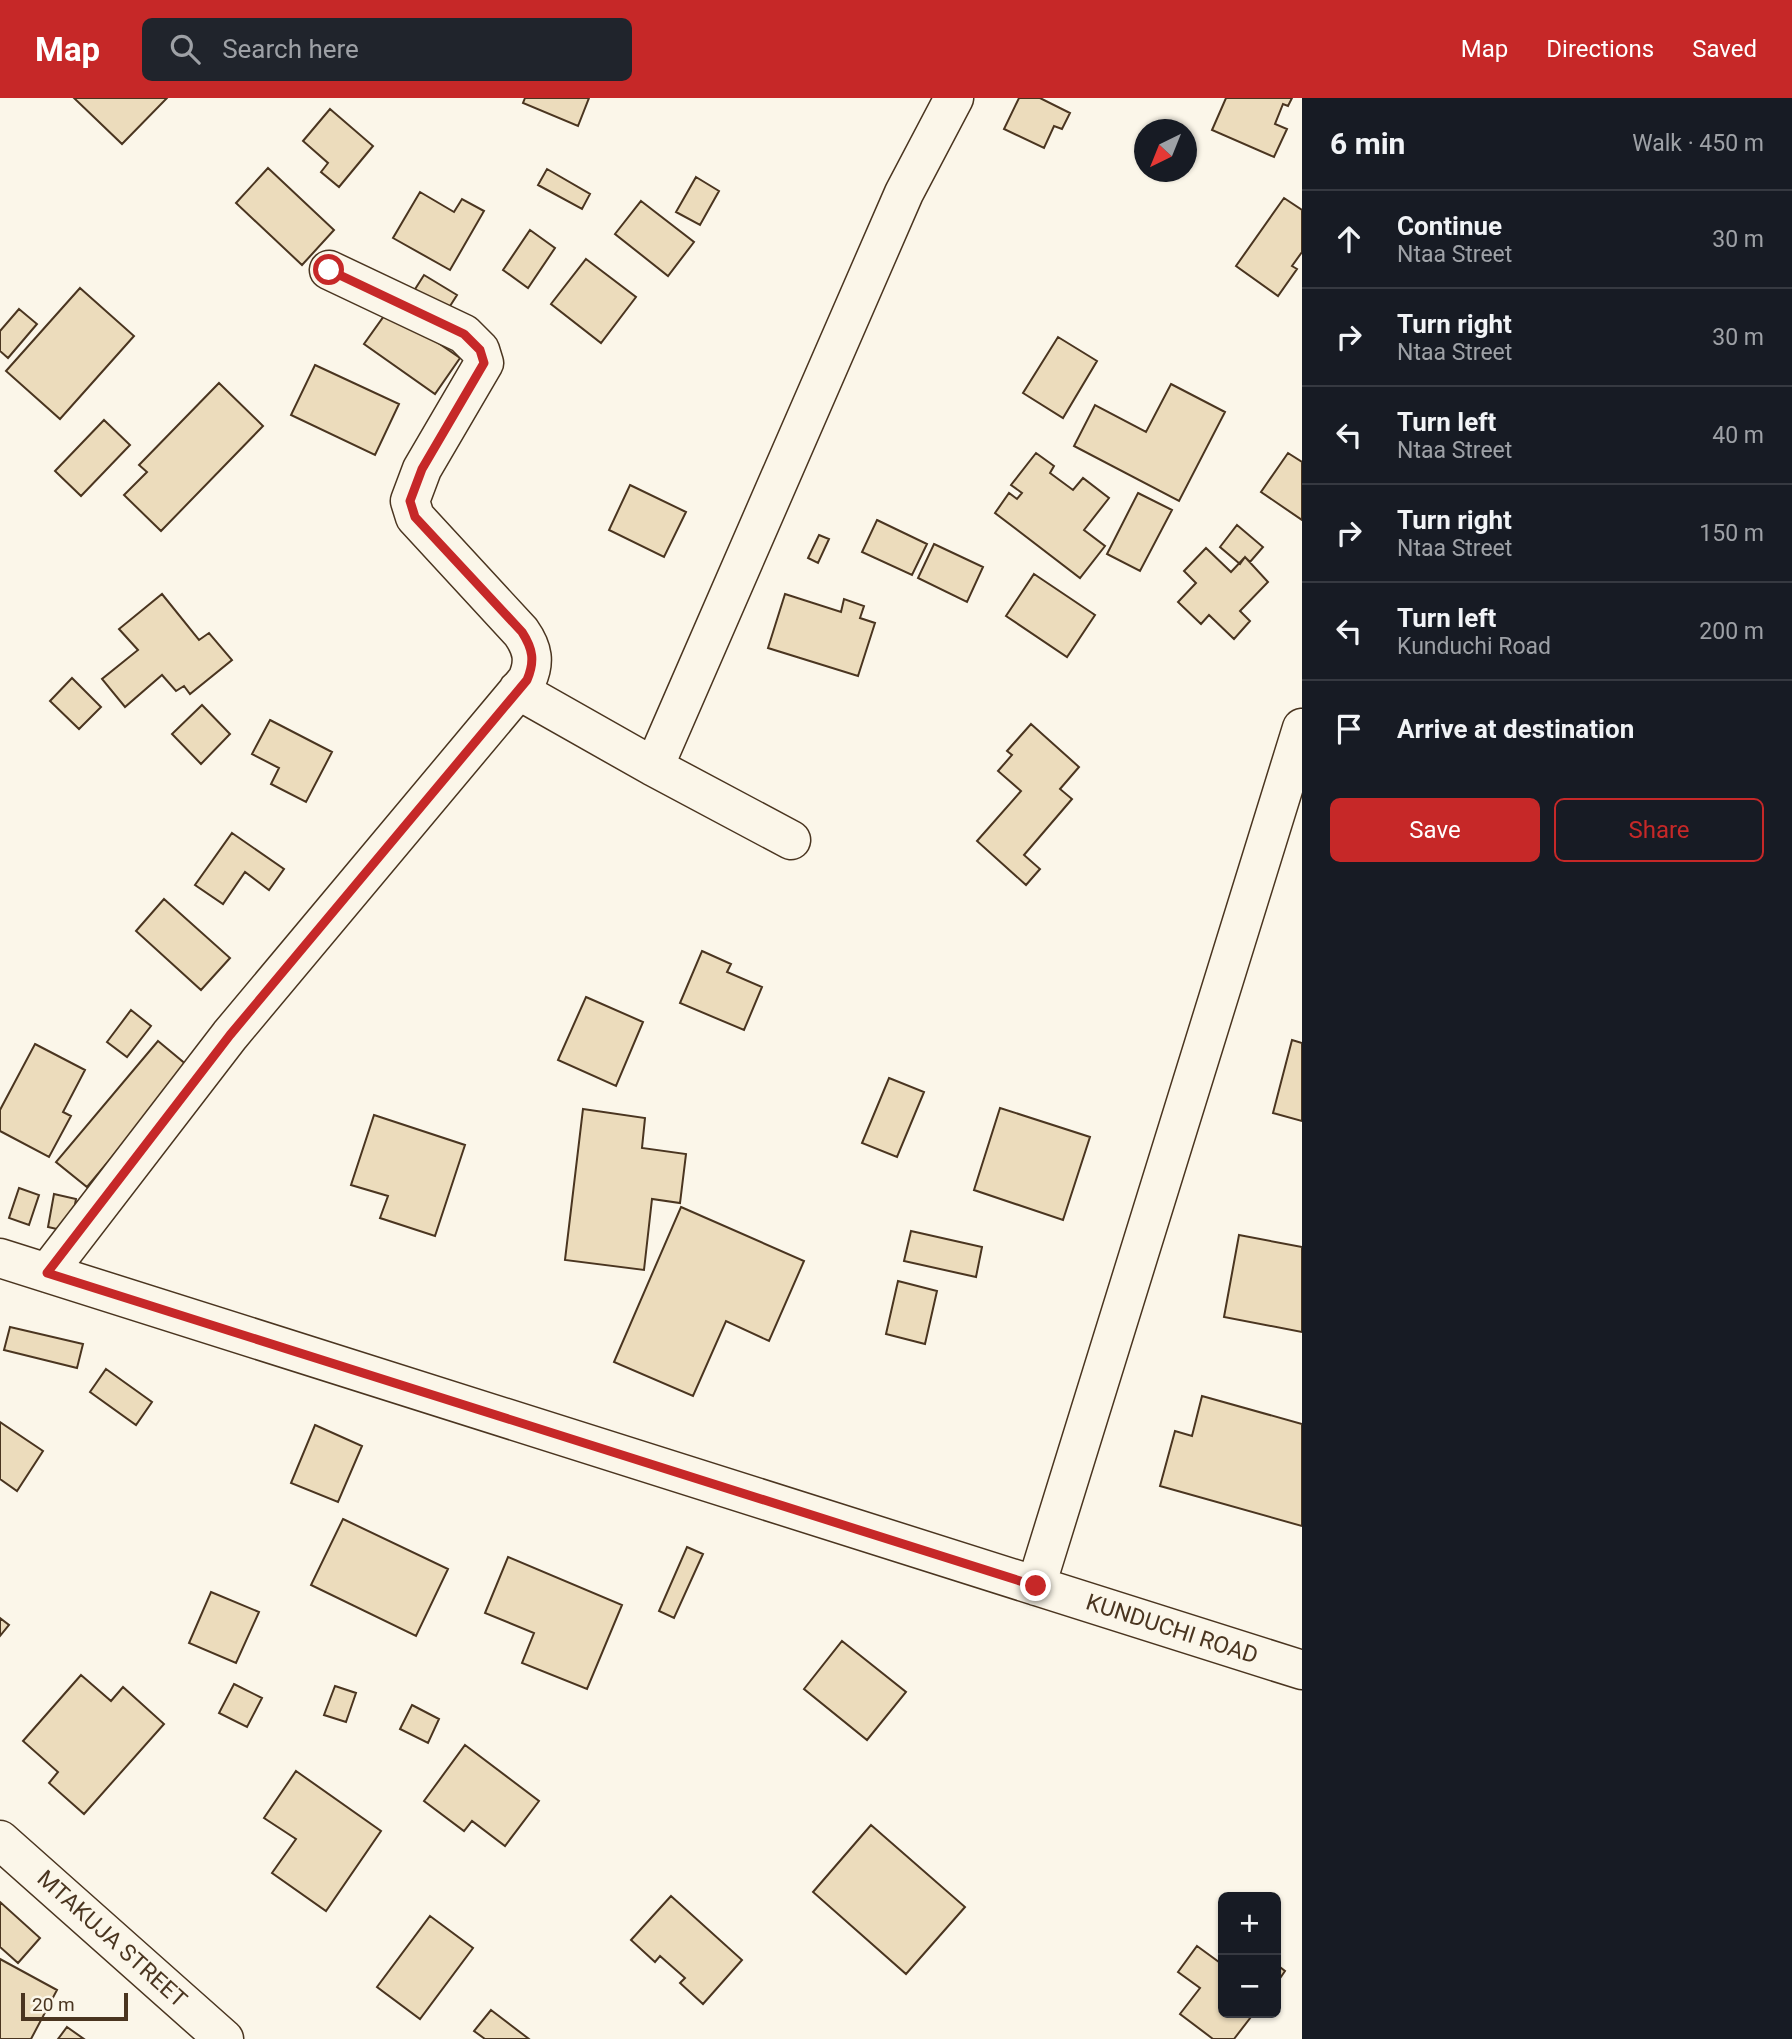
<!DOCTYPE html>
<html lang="en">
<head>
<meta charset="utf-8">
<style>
	:root { --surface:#171b24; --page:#20242c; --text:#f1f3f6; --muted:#9ea1a6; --line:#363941; --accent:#c62828 }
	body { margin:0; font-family:Roboto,sans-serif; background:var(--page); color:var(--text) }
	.controls { position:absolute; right:21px; bottom:21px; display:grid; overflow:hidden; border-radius:10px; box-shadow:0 2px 5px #0004 }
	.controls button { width:63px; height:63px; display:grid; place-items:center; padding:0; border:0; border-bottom:2px solid var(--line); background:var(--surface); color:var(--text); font:35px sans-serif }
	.compass { position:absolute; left:1134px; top:21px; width:63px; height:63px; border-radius:50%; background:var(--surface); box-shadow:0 2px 5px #0004; rotate:223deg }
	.scale { position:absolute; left:21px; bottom:18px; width:107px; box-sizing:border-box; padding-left:7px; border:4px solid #4a3520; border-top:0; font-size:19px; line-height:24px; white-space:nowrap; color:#4a3520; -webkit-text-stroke:5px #fbf6e9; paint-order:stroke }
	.stop { position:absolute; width:21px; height:21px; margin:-16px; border:5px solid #c62828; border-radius:50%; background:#fff }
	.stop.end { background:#c62828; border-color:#fff; box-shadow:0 2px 7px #0008 }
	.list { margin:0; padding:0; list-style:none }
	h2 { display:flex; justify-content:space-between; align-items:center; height:91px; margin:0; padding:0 28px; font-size:30px }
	h2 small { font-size:23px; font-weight:400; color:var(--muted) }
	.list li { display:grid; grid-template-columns:46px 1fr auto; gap:21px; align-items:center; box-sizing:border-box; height:98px; padding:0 28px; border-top:2px solid var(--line) }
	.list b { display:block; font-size:26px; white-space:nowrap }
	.list p { margin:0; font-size:23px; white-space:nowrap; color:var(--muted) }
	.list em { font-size:23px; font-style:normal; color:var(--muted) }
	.actions { display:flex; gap:14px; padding:21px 28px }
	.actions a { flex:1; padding:16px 0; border:2px solid var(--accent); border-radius:10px; text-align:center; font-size:24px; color:var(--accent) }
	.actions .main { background:var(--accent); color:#fff }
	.icon { flex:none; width:38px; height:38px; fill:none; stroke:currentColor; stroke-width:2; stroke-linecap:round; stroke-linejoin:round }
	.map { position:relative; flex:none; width:1302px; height:1941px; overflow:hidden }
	header { display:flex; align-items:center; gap:42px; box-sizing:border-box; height:98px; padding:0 35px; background:var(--accent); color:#fff }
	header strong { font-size:33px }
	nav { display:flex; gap:38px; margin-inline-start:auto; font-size:24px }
	.search { width:490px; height:63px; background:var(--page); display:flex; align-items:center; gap:18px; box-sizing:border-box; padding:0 24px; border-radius:10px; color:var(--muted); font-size:26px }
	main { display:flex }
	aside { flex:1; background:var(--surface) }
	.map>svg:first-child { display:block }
	.building { fill:#ecdcbc; stroke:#4a3520; stroke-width:2 }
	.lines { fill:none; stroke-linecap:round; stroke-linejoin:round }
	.minor-casing { stroke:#4a3520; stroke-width:41 }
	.minor { stroke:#fbf6e9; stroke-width:38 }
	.route { stroke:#c62828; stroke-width:9 }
	.labels { text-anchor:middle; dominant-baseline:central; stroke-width:5; stroke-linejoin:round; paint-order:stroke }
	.street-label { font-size:23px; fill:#4a3520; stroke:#fbf6e9 }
</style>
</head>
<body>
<header>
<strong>Map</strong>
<div class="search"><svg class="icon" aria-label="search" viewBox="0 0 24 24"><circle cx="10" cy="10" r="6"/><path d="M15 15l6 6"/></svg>Search here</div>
<nav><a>Map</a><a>Directions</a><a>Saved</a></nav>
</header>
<main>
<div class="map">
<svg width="1302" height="1941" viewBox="0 0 1302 1941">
	<rect width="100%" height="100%" fill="#fbf6e9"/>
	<path class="building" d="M 74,0 L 167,0 L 122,46 Z
		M 525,0 L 589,0 L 578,28 L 523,5 Z
		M 1019,0 L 1040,0 L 1070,15 L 1062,31 L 1054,28 L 1044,50 L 1004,31 Z
		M 1226,0 L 1292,0 L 1288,8 L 1283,6 L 1275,26 L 1287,31 L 1274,59 L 1212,32 Z
		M 330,11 L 373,48 L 339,89 L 321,74 L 328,65 L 303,43 Z
		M 268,70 L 334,132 L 302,167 L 236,105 Z
		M 547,71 L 590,96 L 582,111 L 538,87 Z
		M 696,79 L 719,93 L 700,127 L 676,114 Z
		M 420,94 L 454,114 L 462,101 L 484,113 L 450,172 L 393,140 Z
		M 1284,100 L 1302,112 L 1302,154 L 1292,168 L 1297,171 L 1278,198 L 1236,168 Z
		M 641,103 L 694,144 L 668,178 L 615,136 Z
		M 530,132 L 555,150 L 528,190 L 503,172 Z
		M 586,161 L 636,199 L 601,245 L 551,206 Z
		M 424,177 L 457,197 L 445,216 L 412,196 Z
		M 80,190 L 134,238 L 60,321 L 6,273 Z
		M 19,211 L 37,226 L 8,260 L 0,253 L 0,233 Z
		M 389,211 L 460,260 L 435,296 L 364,246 Z
		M 1058,239 L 1097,263 L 1063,320 L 1023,295 Z
		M 315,267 L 399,306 L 375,357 L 291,317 Z
		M 219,285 L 263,328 L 161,433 L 124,397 L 147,374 L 139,367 Z
		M 1171,286 L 1225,314 L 1179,403 L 1074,348 L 1095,307 L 1146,334 Z
		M 104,322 L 130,347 L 81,398 L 55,373 Z
		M 1036,355 L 1054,368 L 1050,375 L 1073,392 L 1083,380 L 1109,400 L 1084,432 L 1105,448 L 1080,480 L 995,415 L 1009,395 L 1017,401 L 1022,395 L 1011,387 Z
		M 1288,355 L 1302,364 L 1302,422 L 1261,394 Z
		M 630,387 L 686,414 L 664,459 L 609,432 Z
		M 1138,395 L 1172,412 L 1140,473 L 1107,456 Z
		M 877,422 L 927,446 L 912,477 L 862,454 Z
		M 1237,427 L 1263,449 L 1250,464 L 1245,459 L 1240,466 L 1220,449 Z
		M 819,437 L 829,441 L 818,465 L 808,460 Z
		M 934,446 L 983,469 L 967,504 L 918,480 Z
		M 1206,450 L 1231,474 L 1245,459 L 1268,484 L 1240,513 L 1250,523 L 1234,541 L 1209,517 L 1201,526 L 1178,504 L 1196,485 L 1184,473 Z
		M 1034,476 L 1095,517 L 1067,559 L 1006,518 Z
		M 162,496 L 199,542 L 209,535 L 232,562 L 190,596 L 184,588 L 176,593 L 162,577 L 125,609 L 102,581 L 138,552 L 119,531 Z
		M 785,496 L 841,514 L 844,501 L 864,508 L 860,520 L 875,525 L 858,578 L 768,550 Z
		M 72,580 L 101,609 L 79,631 L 50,603 Z
		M 202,607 L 230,636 L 201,666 L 172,636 Z
		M 270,622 L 332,654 L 306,704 L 271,686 L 279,670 L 252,656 Z
		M 1031,626 L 1079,669 L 1060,691 L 1072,701 L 1024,757 L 1040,771 L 1026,787 L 977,743 L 1021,693 L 998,673 L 1012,657 L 1007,653 Z
		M 232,735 L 284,771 L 269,792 L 245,774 L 223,806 L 195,787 Z
		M 164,801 L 230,860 L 201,892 L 136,833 Z
		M 702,853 L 731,866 L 727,874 L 762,889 L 744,932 L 680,905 Z
		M 586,899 L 643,924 L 616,988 L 558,962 Z
		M 131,912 L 151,928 L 127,959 L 107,944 Z
		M 1292,942 L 1302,945 L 1302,1023 L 1273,1015 Z
		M 158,943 L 188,968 L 87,1089 L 56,1064 Z
		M 35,946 L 85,972 L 63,1014 L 71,1018 L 49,1059 L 0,1033 L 0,1012 Z
		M 889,980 L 924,994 L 897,1059 L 862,1045 Z
		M 1000,1010 L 1090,1039 L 1063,1122 L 974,1092 Z
		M 583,1011 L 645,1020 L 642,1050 L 686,1056 L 680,1105 L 652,1101 L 644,1172 L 565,1162 Z
		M 374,1017 L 465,1047 L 435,1138 L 380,1120 L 388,1098 L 351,1087 Z
		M 19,1090 L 39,1097 L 29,1127 L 9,1120 Z
		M 54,1096 L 76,1101 L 70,1134 L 48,1129 Z
		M 681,1109 L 804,1163 L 769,1243 L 726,1223 L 693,1298 L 614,1264 Z
		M 911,1133 L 982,1149 L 976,1179 L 904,1163 Z
		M 1239,1137 L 1302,1149 L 1302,1234 L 1224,1219 Z
		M 898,1183 L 937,1193 L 925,1246 L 886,1236 Z
		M 10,1229 L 83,1246 L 77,1270 L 4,1252 Z
		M 106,1271 L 152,1304 L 136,1327 L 90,1294 Z
		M 1202,1298 L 1302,1326 L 1302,1428 L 1160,1388 L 1175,1333 L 1192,1338 Z
		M 0,1324 L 43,1353 L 17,1393 L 0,1381 Z
		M 315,1327 L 362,1348 L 338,1404 L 291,1385 Z
		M 343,1421 L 448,1471 L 416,1538 L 311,1487 Z
		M 687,1449 L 703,1456 L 674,1520 L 659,1513 Z
		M 508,1459 L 622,1507 L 587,1591 L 522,1565 L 534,1535 L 485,1515 Z
		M 211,1494 L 259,1514 L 236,1565 L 189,1545 Z
		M 0,1520 L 9,1527 L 0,1538 Z
		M 842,1543 L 906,1594 L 867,1642 L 804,1591 Z
		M 81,1577 L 111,1603 L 123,1589 L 164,1626 L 84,1716 L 49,1685 L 58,1674 L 23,1643 Z
		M 234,1586 L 262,1600 L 247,1629 L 219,1615 Z
		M 335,1588 L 356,1595 L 346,1624 L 324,1617 Z
		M 412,1607 L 439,1621 L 428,1645 L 400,1631 Z
		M 465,1647 L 539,1703 L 505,1748 L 472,1723 L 464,1733 L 424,1703 Z
		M 296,1673 L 381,1733 L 326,1813 L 272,1775 L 296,1741 L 264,1720 Z
		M 871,1727 L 965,1809 L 906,1876 L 813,1794 Z
		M 671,1798 L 742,1862 L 703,1906 L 680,1885 L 685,1880 L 660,1858 L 655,1864 L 631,1842 Z
		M 0,1804 L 40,1840 L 18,1865 L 0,1849 Z
		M 430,1818 L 473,1850 L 420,1921 L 377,1889 Z
		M 1197,1848 L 1223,1867 L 1223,1915 L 1254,1915 L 1234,1941 L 1213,1941 L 1180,1916 L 1200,1890 L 1178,1874 Z
		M 0,1861 L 57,1892 L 31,1941 L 0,1941 Z
		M 1276,1866 L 1285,1873 L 1276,1886 Z
		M 491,1912 L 529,1941 L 485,1941 L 474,1933 Z
		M 67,1929 L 84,1941 L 58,1941 Z"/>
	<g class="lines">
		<g class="minor-casing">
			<path id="minor" d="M 518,592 L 654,669 L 791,742
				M 654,669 L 904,95 L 954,0
				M 0,1160 L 1302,1572
				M 47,1175 L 230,937 L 527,582 C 535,564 533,551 521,534 L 415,419 L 410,403 L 422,371 L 484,265 L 480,252 L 464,236 L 329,172
				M 1036,1488 L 1302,630
				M 0,1742 L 224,1941"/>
		</g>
		<use href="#minor" class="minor"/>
	</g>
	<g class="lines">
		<path class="route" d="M 329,172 L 464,236 L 480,252 L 484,265 L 422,371 L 410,403 L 415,419 L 522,534 C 533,551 535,563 527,582 L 230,937 L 47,1175 L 1036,1488"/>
	</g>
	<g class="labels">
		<g class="street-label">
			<text transform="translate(1172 1531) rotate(18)">KUNDUCHI ROAD</text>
			<text transform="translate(112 1841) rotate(42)">MTAKUJA STREET</text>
		</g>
	</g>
</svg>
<div class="controls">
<button>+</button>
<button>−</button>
</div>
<svg class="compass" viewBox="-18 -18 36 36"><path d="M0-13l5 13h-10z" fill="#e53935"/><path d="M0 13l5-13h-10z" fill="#9ea1a6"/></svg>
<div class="scale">20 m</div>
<div class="stop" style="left:329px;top:172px"></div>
<div class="stop end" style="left:1036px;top:1488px"></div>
</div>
<aside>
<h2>6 min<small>Walk · 450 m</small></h2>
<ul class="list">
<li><svg class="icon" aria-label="ahead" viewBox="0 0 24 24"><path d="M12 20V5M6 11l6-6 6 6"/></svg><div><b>Continue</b><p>Ntaa Street</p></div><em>30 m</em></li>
<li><svg class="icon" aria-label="right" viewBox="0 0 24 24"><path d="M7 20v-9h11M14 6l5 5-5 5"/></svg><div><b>Turn right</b><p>Ntaa Street</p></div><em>30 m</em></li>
<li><svg class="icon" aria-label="left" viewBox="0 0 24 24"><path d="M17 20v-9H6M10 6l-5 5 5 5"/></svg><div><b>Turn left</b><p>Ntaa Street</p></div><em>40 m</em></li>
<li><svg class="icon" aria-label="right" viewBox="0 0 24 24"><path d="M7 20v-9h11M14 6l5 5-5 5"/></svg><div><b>Turn right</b><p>Ntaa Street</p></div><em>150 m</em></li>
<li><svg class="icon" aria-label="left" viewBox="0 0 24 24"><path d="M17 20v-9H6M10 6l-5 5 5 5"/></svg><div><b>Turn left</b><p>Kunduchi Road</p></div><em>200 m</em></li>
<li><svg class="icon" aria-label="arrive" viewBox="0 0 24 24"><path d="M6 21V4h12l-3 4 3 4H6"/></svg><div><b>Arrive at destination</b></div></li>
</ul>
<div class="actions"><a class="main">Save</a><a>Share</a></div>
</aside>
</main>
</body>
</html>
